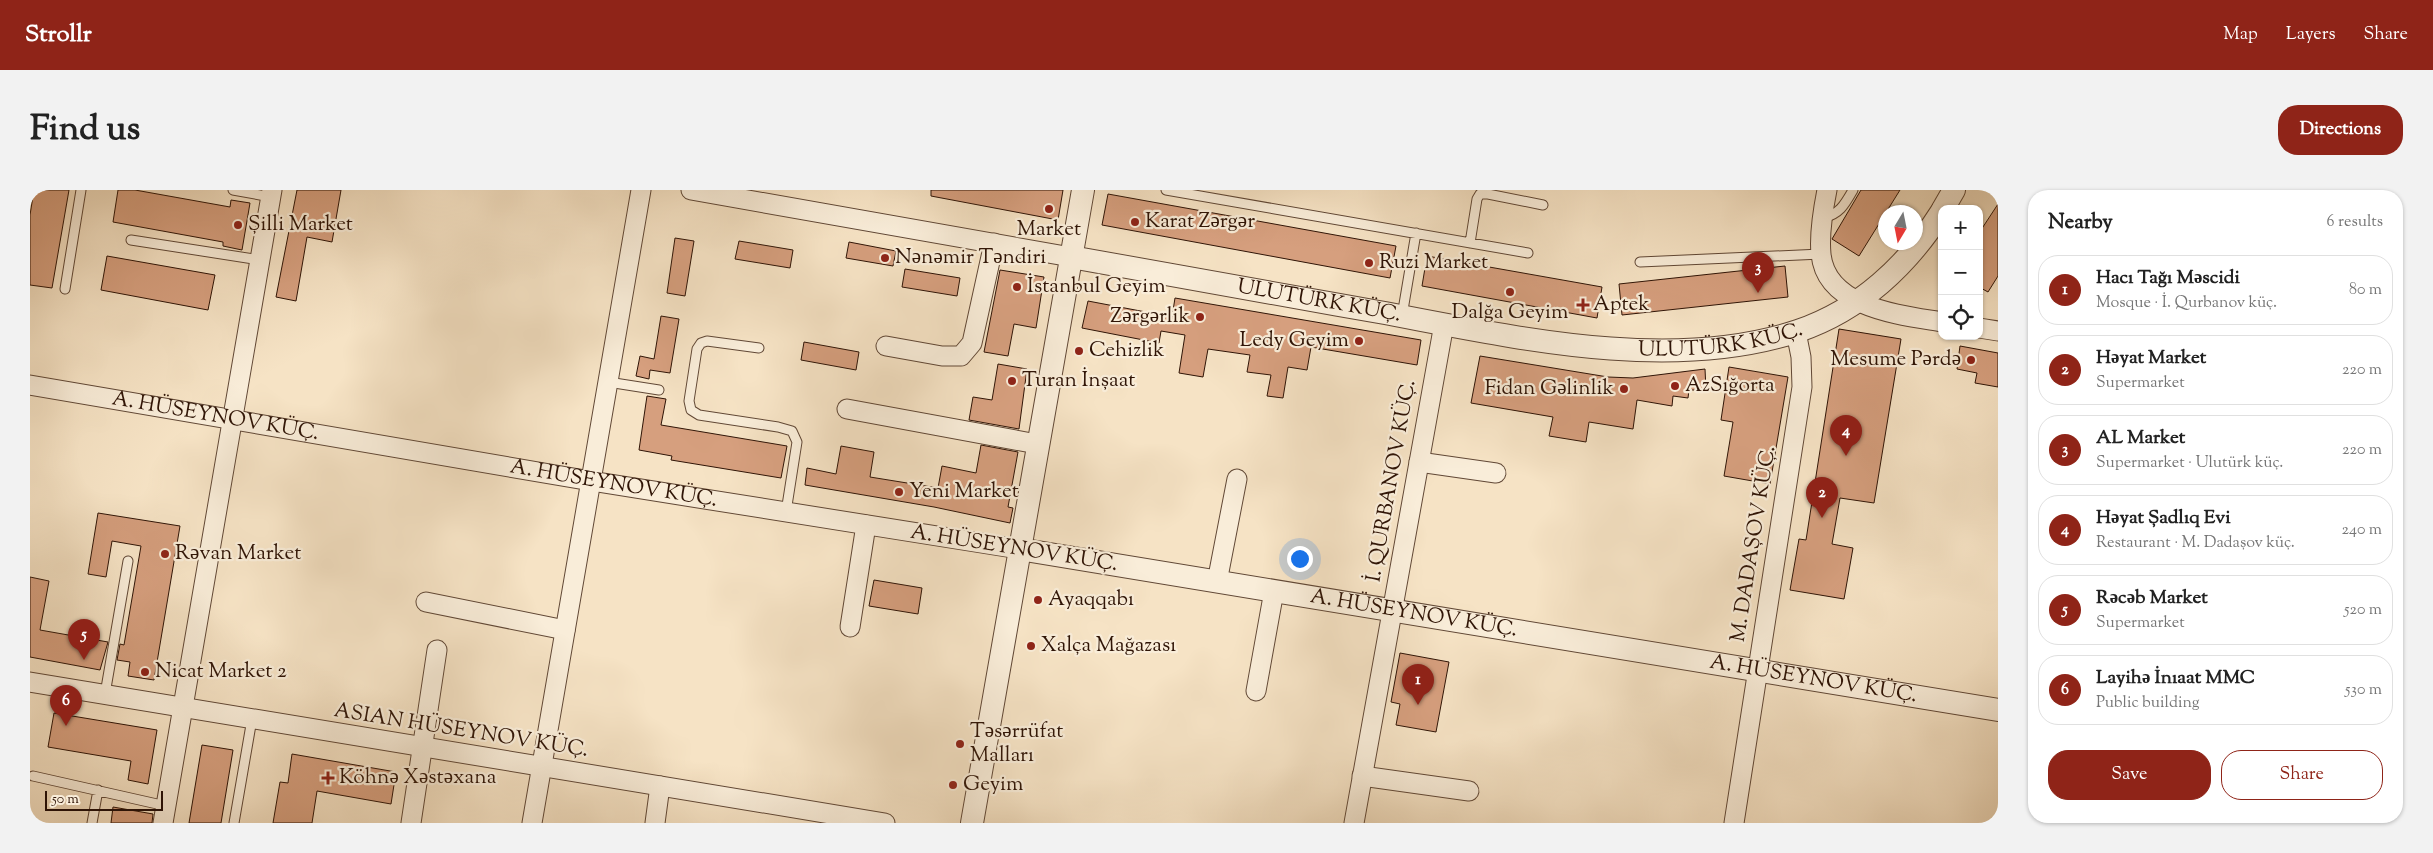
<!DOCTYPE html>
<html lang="en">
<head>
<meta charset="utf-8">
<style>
	:root { --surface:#fff; --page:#f2f2f2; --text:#222; --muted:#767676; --line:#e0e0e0; --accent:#8f2418 }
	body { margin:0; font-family:"Sorts Mill Goudy",serif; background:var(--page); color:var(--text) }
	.controls { position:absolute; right:15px; top:15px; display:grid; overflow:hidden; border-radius:10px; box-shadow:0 1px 4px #0004 }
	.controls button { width:45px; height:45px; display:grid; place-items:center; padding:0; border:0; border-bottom:1px solid var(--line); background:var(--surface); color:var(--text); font:25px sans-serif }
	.compass { position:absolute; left:1848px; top:15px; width:45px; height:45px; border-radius:50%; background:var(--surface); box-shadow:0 1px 4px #0004; rotate:190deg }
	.scale { position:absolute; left:15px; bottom:12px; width:118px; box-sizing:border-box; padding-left:5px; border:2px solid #2f1406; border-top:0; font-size:14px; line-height:18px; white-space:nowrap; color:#2f1406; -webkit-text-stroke:4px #f9edd9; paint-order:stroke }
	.you { position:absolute; left:1269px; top:368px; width:18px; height:18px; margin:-12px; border:4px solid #fff; border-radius:50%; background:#1a73e8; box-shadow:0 0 0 8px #1a73e833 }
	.badge { display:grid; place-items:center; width:32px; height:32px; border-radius:50%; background:var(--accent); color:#fff; font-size:16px; font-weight:700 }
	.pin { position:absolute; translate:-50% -41px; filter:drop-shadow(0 1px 2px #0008) }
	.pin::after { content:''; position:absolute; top:26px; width:18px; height:15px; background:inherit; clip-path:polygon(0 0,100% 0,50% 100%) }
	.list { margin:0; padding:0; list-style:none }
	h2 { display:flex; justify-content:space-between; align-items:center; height:65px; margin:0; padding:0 20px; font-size:21px }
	h2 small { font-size:16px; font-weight:400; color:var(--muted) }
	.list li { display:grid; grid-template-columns:32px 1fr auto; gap:15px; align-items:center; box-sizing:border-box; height:70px; margin:0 10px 10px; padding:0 10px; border:1px solid var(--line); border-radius:20px }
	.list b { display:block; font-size:19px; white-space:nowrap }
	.list p { margin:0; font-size:16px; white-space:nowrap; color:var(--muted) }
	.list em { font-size:16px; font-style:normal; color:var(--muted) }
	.actions { display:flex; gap:10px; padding:15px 20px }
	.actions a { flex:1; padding:11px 0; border:1px solid var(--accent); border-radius:20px; text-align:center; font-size:18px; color:var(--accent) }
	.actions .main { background:var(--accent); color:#fff }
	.icon { flex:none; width:28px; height:28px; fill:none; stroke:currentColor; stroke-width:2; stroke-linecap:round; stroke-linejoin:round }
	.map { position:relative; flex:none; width:1968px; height:633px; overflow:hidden; border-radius:20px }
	header { display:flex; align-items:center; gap:30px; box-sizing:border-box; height:70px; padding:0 25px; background:var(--accent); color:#fff }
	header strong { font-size:24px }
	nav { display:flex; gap:28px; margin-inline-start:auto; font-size:18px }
	.intro { display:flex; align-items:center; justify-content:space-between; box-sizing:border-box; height:120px; padding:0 30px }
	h1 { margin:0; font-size:35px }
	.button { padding:12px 22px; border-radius:20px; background:var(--accent); color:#fff; font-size:18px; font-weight:700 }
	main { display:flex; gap:30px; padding:0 30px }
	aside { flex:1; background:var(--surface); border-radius:20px; box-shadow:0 1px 4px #0004 }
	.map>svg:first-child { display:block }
	.building { fill:#d69f7e; stroke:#2f1406 }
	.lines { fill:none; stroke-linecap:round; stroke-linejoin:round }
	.service-casing { stroke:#614836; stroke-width:11 }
	.minor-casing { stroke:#614836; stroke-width:21 }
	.tertiary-casing { stroke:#614836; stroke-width:24 }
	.service { stroke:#f9edd9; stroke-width:9 }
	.minor { stroke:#f9edd9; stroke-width:19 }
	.tertiary { stroke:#f9edd9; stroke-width:22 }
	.poi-dot { fill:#8f2418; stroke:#f9edd9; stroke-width:2 }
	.labels { text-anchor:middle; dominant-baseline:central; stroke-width:4.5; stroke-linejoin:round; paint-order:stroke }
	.poi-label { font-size:21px; fill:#2f1406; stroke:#f9edd9; text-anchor:start }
	.street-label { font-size:21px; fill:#2f1406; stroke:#f9edd9 }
</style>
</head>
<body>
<header>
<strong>Strollr</strong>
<nav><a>Map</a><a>Layers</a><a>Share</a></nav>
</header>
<div class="intro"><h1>Find us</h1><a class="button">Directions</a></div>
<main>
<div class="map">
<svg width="1968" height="633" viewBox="0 0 1968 633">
	<rect width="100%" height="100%" fill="#f6e3c5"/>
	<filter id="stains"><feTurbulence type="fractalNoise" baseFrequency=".004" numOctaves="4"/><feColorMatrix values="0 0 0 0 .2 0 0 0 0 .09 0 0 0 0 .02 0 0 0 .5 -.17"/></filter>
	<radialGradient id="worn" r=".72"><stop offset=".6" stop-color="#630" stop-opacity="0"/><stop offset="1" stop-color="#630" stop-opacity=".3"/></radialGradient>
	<path class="building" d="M 4,0 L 39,0 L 22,98 L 0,95 L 0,25 Z
		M 88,0 L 105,0 L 200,17 L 201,10 L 220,13 L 212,60 L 193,56 L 193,52 L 83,32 Z
		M 267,0 L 311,0 L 302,52 L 277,47 L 266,111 L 246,107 Z
		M 901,0 L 1033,0 L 1028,30 L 901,6 Z
		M 1831,0 L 1870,0 L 1829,66 L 1802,49 Z
		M 1078,4 L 1366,56 L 1360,88 L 1072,35 Z
		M 1968,14 L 1968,86 L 1958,102 L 1949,97 L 1949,43 Z
		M 645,48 L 664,51 L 655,106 L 637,103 Z
		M 709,51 L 763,60 L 760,78 L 705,69 Z
		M 819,52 L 866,61 L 863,76 L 816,68 Z
		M 77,66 L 185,85 L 178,120 L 71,100 Z
		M 1397,66 L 1572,97 L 1567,128 L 1392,96 Z
		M 1755,76 L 1758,107 L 1592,125 L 1589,94 Z
		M 875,79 L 930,88 L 927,106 L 872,97 Z
		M 970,80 L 1014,87 L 1006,138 L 984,134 L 978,166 L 954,162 Z
		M 1145,108 L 1391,150 L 1387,175 L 1281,157 L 1277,180 L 1258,177 L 1253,208 L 1237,206 L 1241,185 L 1217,182 L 1220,165 L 1178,159 L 1173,187 L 1149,183 L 1155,145 L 1131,141 L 1129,153 L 1052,138 L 1058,111 L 1142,127 Z
		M 631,126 L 649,129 L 640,183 L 620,180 L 619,189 L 606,186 L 610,166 L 624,169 Z
		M 1809,139 L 1871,149 L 1844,313 L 1810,308 L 1802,354 L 1823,358 L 1814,409 L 1760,400 L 1769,349 L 1776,350 Z
		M 774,152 L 829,162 L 826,180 L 771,170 Z
		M 1930,156 L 1968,163 L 1968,197 L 1945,193 L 1947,183 L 1927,179 Z
		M 1450,166 L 1578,187 L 1603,188 L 1675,179 L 1676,200 L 1659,200 L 1658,208 L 1643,206 L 1642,216 L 1607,210 L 1603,239 L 1559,232 L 1556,252 L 1519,246 L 1523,227 L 1441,213 Z
		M 968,174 L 997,179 L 989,239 L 939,230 L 943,207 L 962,210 Z
		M 1699,177 L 1758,187 L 1740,294 L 1694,286 L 1703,232 L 1691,230 Z
		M 617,206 L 636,209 L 631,235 L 757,256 L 751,288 L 641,270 L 642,266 L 609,260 Z
		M 951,255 L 988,262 L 978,317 L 983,318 L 980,333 L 904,317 L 775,295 L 777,278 L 806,284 L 811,256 L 844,262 L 840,287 L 908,298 L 912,276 L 946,283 Z
		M 68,323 L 150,336 L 124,490 L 98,486 L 100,472 L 87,470 L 90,454 L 94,455 L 111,356 L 82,351 L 76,387 L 58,384 Z
		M 0,387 L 19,391 L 10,440 L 78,452 L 70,480 L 0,467 Z
		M 844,390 L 892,398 L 888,424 L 839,416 Z
		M 1370,463 L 1419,472 L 1406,542 L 1366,535 L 1370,514 L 1361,512 Z
		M 24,523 L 127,540 L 118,594 L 98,590 L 101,571 L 18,557 Z
		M 172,555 L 203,560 L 191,633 L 159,633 Z
		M 262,564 L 366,582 L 361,614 L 287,601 L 282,633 L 243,633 L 250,592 L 258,593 Z
		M 83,617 L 123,624 L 122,633 L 81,633 Z"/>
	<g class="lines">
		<g class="service-casing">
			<path id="service" d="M 203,0 L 241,7
				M 1136,0 L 1498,63
				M 1793,28 C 1810,24 1815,14 1823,0
				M 101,50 L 230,70
				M 1440,53 L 1447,9 L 1450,4 L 1458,4 L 1513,15
				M 1610,72 L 1791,64
				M 35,99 L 51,0
				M 1372,126 L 1386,43
				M 729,158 L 677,151 L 671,153 L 667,159 L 659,211 L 661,220 L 669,225 L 748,237 L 762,241 L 767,252 L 756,322
				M 578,192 L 629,200
				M 75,504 L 98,371
				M 3,586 L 136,616
				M 62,633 L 68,600
				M 204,633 L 222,529"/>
		</g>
		<g class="minor-casing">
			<g id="minor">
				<path d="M 661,0 L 1041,67"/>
				<path d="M 1797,0 C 1793,20 1789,44 1791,64 C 1796,118 1871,125 1912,132"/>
				<path d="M 1949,138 L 1968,141"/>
				<path d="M 856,156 L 912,166 L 931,166 L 942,153 L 964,53"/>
				<path id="s1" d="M 0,195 L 561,291 L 989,359"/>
				<path d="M 817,219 L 1007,254"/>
				<path d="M 1389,272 L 1466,283"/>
				<path d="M 1187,392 L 1207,289"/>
				<path d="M 396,412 L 535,440"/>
				<path d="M 820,437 L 836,335"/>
				<path d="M 0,492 L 855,633"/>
				<path d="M 1226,501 L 1244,401"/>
				<path d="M 1332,586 L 1439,601"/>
				<path d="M 133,633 L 242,0"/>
				<path d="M 381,633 L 407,460"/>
				<path d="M 502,633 L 611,0"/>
				<path d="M 625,633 L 630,596"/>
				<path d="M 1324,633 L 1414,134"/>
				<path d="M 1704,633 L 1772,197 L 1771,167 L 1766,142"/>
			</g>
		</g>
		<g class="tertiary-casing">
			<g id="tertiary">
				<path d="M 1913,19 L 1924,0"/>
				<path id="s2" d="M 1041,67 C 1143,85 1246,104 1349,122 C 1479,146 1639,184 1768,141 C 1830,120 1878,75 1912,21"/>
				<path id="s3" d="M 989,359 L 1968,520"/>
				<path d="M 942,633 L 1053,0"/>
			</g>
		</g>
		<use href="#service" class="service"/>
		<use href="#minor" class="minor"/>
		<use href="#tertiary" class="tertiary"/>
	</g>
	<g class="poi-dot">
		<circle cx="1019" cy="19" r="5"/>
		<circle cx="1105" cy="32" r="5"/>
		<circle cx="208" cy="35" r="5"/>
		<circle cx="855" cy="68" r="5"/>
		<circle cx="1339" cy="73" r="5"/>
		<circle cx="987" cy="97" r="5"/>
		<circle cx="1480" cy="102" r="5"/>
		<path d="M1550.5 107.5h5v5h5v5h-5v5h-5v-5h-5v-5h5z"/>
		<circle cx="1170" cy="127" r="5"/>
		<circle cx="1329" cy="151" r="5"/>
		<circle cx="1049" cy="161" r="5"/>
		<circle cx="1941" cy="170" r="5"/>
		<circle cx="982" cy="191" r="5"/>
		<circle cx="1645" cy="196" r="5"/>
		<circle cx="1594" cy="199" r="5"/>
		<circle cx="869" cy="302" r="5"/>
		<circle cx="135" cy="364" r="5"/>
		<circle cx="1008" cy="410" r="5"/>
		<circle cx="1001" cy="456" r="5"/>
		<circle cx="115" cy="482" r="5"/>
		<circle cx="930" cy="554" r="5"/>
		<path d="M295.5 580.5h5v5h5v5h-5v5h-5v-5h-5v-5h5z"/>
		<circle cx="923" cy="595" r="5"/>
	</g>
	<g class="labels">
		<g class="poi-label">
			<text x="1115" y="32">Karat Zərgər</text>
			<text x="218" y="35">Şilli Market</text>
			<text x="1019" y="40" text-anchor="middle">Market</text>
			<text x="865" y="68">Nənəmir Təndiri</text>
			<text x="1349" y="73">Ruzi Market</text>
			<text x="997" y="97">İstanbul Geyim</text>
			<text x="1563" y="115">Aptek</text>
			<text x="1480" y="123" text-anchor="middle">Dalğa Geyim</text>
			<text x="1160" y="127" text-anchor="end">Zərgərlik</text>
			<text x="1319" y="151" text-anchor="end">Ledy Geyim</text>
			<text x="1059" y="161">Cehizlik</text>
			<text x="1931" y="170" text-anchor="end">Mesume Pərdə</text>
			<text x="992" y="191">Turan İnşaat</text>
			<text x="1655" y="196">AzSığorta</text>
			<text x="1584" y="199" text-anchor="end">Fidan Gəlinlik</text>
			<text x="879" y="302">Yeni Market</text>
			<text x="145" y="364">Rəvan Market</text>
			<text x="1018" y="410">Ayaqqabı</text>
			<text x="1011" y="456">Xalça Mağazası</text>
			<text x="125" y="482">Nicat Market 2</text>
			<text x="940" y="542">Təsərrüfat<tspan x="940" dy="24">Malları</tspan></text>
			<text x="309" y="588">Köhnə Xəstəxana</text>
			<text x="933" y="595">Geyim</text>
		</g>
		<g class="street-label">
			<text stroke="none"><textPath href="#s2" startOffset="252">ULUTÜRK KÜÇ.</textPath></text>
			<text stroke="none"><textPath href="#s2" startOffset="658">ULUTÜRK KÜÇ.</textPath></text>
			<text stroke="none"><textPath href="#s1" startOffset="188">A. HÜSEYNOV KÜÇ.</textPath></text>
			<text transform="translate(1362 291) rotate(-80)">İ. QURBANOV KÜÇ.</text>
			<text stroke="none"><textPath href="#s1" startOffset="592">A. HÜSEYNOV KÜÇ.</textPath></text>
			<text transform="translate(1724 354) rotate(-81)">M. DADAŞOV KÜÇ.</text>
			<text transform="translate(984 359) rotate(9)">A. HÜSEYNOV KÜÇ.</text>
			<text stroke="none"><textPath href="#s3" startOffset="400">A. HÜSEYNOV KÜÇ.</textPath></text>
			<text stroke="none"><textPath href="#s3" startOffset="805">A. HÜSEYNOV KÜÇ.</textPath></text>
			<text transform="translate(431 541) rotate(9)">ASIAN HÜSEYNOV KÜÇ.</text>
		</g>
	</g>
	<rect width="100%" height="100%" filter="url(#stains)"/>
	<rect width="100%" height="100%" fill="url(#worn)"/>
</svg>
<div class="controls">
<button>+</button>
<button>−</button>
<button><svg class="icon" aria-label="locate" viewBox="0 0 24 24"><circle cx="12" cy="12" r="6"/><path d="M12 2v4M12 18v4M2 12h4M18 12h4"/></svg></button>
</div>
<svg class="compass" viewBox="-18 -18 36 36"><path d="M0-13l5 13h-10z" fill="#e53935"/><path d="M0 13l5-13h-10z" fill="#767676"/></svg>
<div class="scale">50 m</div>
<div class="you"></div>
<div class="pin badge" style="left:1388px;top:515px">1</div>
<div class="pin badge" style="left:1792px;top:328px">2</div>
<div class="pin badge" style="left:1728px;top:103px">3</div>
<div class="pin badge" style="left:1816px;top:266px">4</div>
<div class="pin badge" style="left:54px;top:470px">5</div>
<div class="pin badge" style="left:36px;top:536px">6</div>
</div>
<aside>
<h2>Nearby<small>6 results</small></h2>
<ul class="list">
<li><span class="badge">1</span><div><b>Hacı Tağı Məscidi</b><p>Mosque · İ. Qurbanov küç.</p></div><em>80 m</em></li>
<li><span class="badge">2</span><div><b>Həyat Market</b><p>Supermarket</p></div><em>220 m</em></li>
<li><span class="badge">3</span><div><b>AL Market</b><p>Supermarket · Ulutürk küç.</p></div><em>220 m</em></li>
<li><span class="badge">4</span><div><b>Həyat Şadlıq Evi</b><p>Restaurant · M. Dadaşov küç.</p></div><em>240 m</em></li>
<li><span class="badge">5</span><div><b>Rəcəb Market</b><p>Supermarket</p></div><em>520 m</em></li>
<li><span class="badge">6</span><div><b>Layihə İnıaat MMC</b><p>Public building</p></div><em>530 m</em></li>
</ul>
<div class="actions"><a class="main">Save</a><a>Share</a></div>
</aside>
</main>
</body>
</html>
